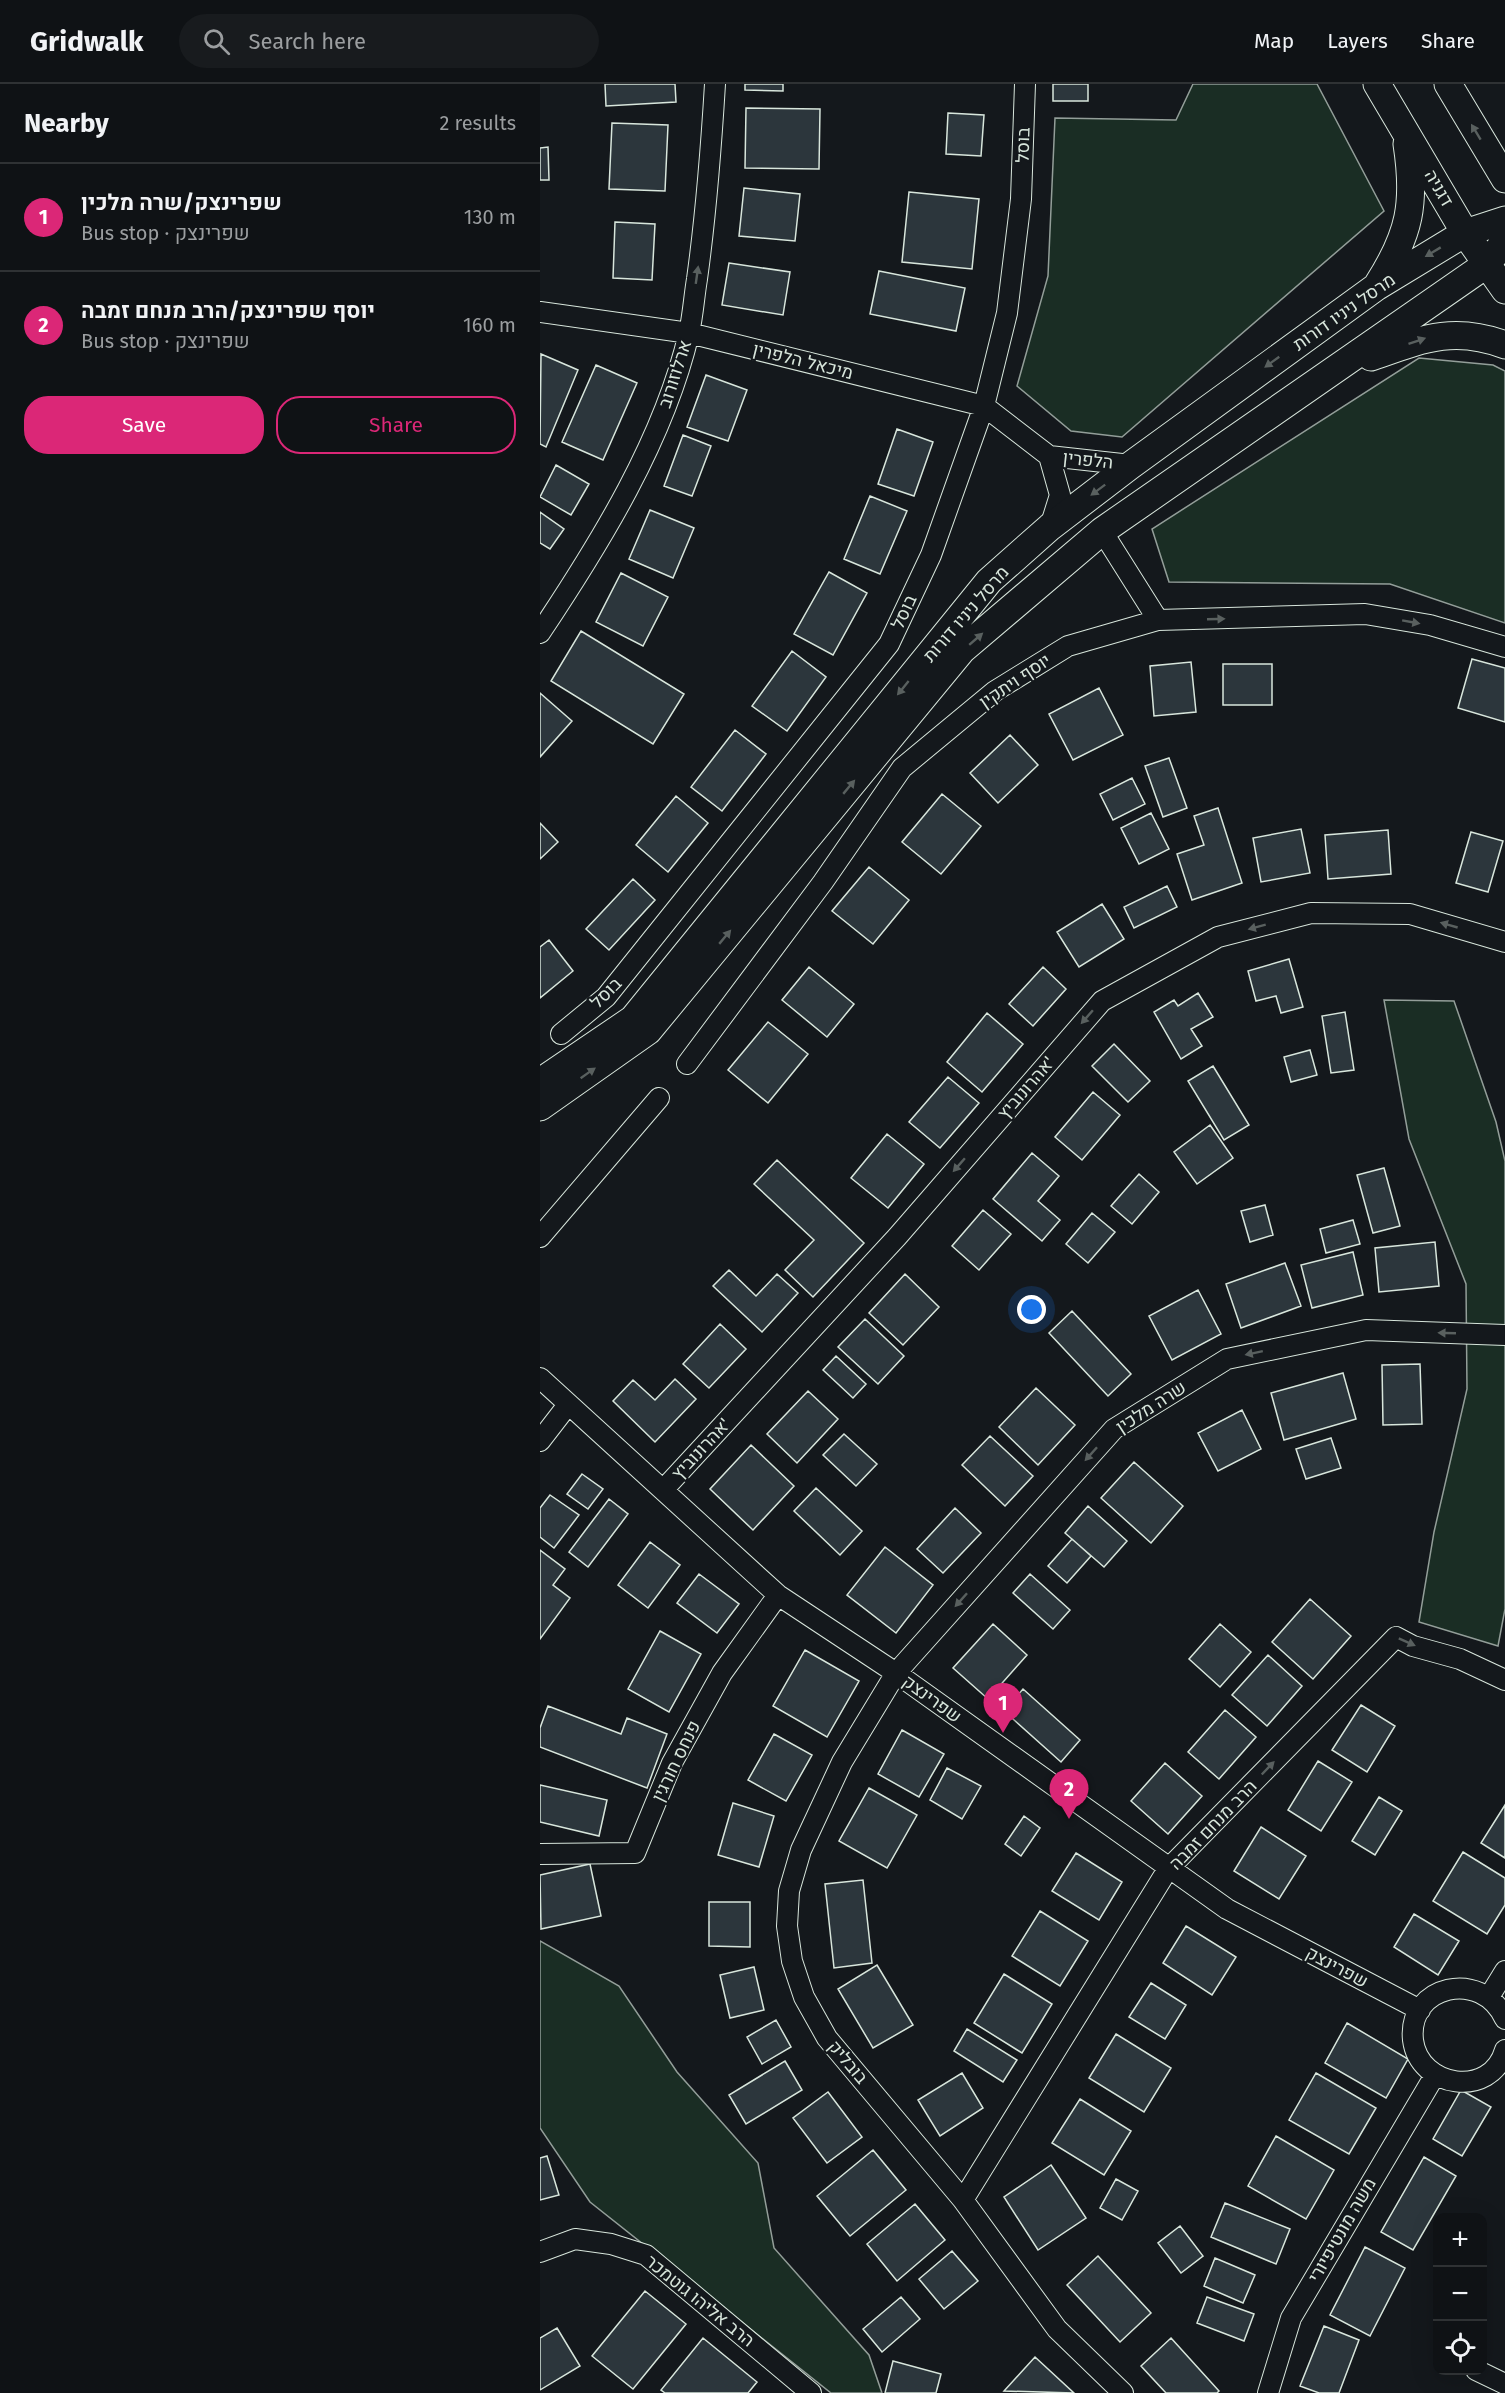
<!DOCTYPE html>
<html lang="en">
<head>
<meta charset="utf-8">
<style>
	:root { --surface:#0f1215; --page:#181b1e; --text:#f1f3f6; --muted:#9b9ea0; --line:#2f3234; --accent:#db2777 }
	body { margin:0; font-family:"Fira Sans",Heebo,sans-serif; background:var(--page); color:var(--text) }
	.controls { position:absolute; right:18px; bottom:18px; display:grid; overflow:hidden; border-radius:12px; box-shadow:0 6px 24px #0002 }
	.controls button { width:54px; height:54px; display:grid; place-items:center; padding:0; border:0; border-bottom:2px solid var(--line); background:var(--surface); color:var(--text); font:30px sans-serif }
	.you { position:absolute; left:492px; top:1226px; width:21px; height:21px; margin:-15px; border:4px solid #fff; border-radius:50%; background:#1a73e8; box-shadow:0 0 0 9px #1a73e833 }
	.badge { display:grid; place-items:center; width:39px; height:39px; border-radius:50%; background:var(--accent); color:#fff; font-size:20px; font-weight:700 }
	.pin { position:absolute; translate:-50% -50px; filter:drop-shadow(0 2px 3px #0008) }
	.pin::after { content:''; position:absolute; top:32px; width:21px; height:18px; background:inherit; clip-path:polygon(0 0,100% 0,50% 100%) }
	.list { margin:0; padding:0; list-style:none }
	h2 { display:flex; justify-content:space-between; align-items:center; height:78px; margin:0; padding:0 24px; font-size:26px }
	h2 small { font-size:20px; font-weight:400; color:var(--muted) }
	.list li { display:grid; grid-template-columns:39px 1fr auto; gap:18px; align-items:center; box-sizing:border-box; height:108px; padding:0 24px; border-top:2px solid var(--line) }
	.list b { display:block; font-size:22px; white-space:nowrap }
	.list p { margin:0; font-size:20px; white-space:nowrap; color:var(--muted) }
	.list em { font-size:20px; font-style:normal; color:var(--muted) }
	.actions { display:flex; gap:12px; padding:18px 24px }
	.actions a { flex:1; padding:14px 0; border:2px solid var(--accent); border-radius:24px; text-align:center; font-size:21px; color:var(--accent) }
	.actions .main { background:var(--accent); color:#fff }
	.icon { flex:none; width:33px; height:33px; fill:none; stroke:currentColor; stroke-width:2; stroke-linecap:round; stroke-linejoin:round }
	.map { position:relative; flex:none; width:965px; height:2309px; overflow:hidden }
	header { display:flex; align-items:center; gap:36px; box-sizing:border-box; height:84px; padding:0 30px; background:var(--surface); border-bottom:2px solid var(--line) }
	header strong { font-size:28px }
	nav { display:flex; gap:33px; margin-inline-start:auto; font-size:21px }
	.search { width:420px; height:54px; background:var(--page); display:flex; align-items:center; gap:15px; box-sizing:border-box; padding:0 21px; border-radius:33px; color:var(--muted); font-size:22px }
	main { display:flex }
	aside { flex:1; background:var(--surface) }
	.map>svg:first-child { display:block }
	.green { fill:#1a2d24; stroke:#939e99; stroke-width:1.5 }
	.building { fill:#2c363c; stroke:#d8e6dc; stroke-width:1.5 }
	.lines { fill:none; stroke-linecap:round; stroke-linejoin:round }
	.street-casing { stroke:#d8e6dc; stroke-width:22 }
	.secondary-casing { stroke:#d8e6dc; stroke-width:29 }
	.street { stroke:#14181c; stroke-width:20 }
	.secondary { stroke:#14181c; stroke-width:27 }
	.oneway { fill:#59605f }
	.labels { text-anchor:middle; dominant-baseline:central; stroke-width:4.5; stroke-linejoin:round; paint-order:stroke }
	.street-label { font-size:18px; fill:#d8e6dc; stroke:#14181c }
</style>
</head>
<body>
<header>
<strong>Gridwalk</strong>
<div class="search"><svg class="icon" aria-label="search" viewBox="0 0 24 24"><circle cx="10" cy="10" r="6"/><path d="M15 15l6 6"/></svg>Search here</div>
<nav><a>Map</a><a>Layers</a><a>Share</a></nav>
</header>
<main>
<aside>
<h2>Nearby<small>2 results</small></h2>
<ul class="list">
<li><span class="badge">1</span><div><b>שפרינצק/שרה מלכין</b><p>Bus stop · שפרינצק</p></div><em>130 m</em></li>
<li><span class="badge">2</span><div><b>יוסף שפרינצק/הרב מנחם זמבה</b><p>Bus stop · שפרינצק</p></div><em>160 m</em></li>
</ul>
<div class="actions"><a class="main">Save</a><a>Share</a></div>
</aside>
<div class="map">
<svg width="965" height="2309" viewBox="0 0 965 2309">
	<rect width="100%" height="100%" fill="#14181c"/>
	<path class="green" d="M 653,0 L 777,0 L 844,127 L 582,353 L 531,347 L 477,302 L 508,192 L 515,34 L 636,36 Z
		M 879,274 L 953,281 L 965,287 L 965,539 L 850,500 L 629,498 L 612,445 Z
		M 844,916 L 914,917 L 956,1038 L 965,1077 L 965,1525 L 958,1562 L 879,1538 L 894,1448 L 927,1305 L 926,1200 L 869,1055 Z
		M 0,1857 L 79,1902 L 137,1988 L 218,2079 L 234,2164 L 329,2271 L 342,2309 L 291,2309 L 50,2118 L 0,2044 Z"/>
	<path class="building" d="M 65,0 L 135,0 L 136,18 L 66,22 Z
		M 205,0 L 243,0 L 243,7 L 205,6 Z
		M 513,0 L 548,0 L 548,17 L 513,17 Z
		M 206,24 L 280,25 L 279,85 L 205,84 Z
		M 408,29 L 444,31 L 441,72 L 406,70 Z
		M 72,39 L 128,41 L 125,107 L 69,105 Z
		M 8,63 L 9,96 L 0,96 L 0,64 Z
		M 204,104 L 260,110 L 255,157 L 199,152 Z
		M 369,108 L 439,115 L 432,185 L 362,178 Z
		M 75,138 L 115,140 L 112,196 L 73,194 Z
		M 189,179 L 250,188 L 243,231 L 182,221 Z
		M 339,187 L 425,204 L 416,247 L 330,230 Z
		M 1,270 L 38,286 L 6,363 L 0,360 Z
		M 56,281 L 97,299 L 63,376 L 22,358 Z
		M 166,291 L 207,306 L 188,357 L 147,343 Z
		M 357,345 L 393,358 L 374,412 L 338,400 Z
		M 143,351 L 171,362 L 152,412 L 124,402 Z
		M 16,381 L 49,400 L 31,431 L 0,413 Z
		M 330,412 L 367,427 L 340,490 L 304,475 Z
		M 110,426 L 154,444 L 133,494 L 89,475 Z
		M 0,428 L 24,445 L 10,465 L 0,459 Z
		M 289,488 L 327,509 L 293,571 L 254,550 Z
		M 81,489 L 128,513 L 103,562 L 56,538 Z
		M 41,547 L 144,610 L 113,660 L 11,597 Z
		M 252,567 L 286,593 L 247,647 L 212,622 Z
		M 932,575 L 965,584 L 965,638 L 918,624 Z
		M 651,578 L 656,628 L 614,632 L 610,582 Z
		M 683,580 L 732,580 L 732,621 L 683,621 Z
		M 559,604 L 583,651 L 533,676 L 509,630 Z
		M 0,609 L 32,637 L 0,673 Z
		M 195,646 L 226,670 L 182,727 L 151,703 Z
		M 470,651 L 498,681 L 458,719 L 430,689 Z
		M 629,674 L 647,724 L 623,733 L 605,682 Z
		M 592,694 L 605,720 L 573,736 L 560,710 Z
		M 402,710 L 441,742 L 401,790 L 362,758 Z
		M 136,712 L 168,739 L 128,788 L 96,761 Z
		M 678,724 L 702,799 L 652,816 L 637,770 L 664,761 L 654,732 Z
		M 611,729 L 629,765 L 599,780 L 581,744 Z
		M 0,739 L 18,758 L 0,775 Z
		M 761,745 L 770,789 L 721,798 L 713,754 Z
		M 848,746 L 851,790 L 788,795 L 785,751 Z
		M 931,748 L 963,757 L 948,808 L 916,799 Z
		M 329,783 L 369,816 L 333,860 L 292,827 Z
		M 93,795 L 115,816 L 69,866 L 46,845 Z
		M 627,802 L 637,823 L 594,844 L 584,823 Z
		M 562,820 L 584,855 L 539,883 L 517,848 Z
		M 9,856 L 33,887 L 0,914 L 0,863 Z
		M 749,875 L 763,923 L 741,929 L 736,912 L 716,917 L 708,887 Z
		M 269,883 L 314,920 L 287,953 L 242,916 Z
		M 503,883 L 526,905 L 493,942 L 469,920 Z
		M 658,909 L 673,933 L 651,945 L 662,962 L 641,975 L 614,928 L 634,916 L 638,922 Z
		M 805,928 L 814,986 L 791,989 L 782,932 Z
		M 447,929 L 483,960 L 442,1008 L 407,978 Z
		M 228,938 L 268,970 L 228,1019 L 188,986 Z
		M 574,960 L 610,997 L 588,1018 L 552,982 Z
		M 770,966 L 777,991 L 751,998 L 744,973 Z
		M 673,982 L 709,1041 L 684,1056 L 648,997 Z
		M 408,993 L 439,1019 L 400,1064 L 369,1038 Z
		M 553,1008 L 580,1031 L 542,1076 L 515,1053 Z
		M 670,1041 L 693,1074 L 657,1100 L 634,1068 Z
		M 347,1050 L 384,1080 L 348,1124 L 311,1094 Z
		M 492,1069 L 519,1092 L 498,1117 L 520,1136 L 502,1157 L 453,1115 Z
		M 237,1076 L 324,1159 L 273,1213 L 245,1186 L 274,1156 L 214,1100 Z
		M 844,1084 L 860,1142 L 833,1149 L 817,1091 Z
		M 599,1090 L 619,1108 L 592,1140 L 571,1122 Z
		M 725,1121 L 733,1151 L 710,1158 L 701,1127 Z
		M 443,1126 L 471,1150 L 439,1186 L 412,1162 Z
		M 552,1129 L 575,1148 L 548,1179 L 526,1160 Z
		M 813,1136 L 820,1160 L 786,1169 L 780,1145 Z
		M 895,1158 L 899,1202 L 839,1208 L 835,1164 Z
		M 813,1168 L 823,1211 L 772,1224 L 761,1181 Z
		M 745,1179 L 761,1222 L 701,1244 L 686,1200 Z
		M 189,1186 L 216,1212 L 237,1190 L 258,1209 L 222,1248 L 173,1202 Z
		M 365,1190 L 399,1223 L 363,1261 L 329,1229 Z
		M 658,1206 L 681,1250 L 632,1276 L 609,1232 Z
		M 532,1227 L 591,1290 L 568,1312 L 509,1249 Z
		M 325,1235 L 364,1272 L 338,1300 L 298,1263 Z
		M 180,1240 L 206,1265 L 169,1304 L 143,1280 Z
		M 296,1272 L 326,1300 L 313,1314 L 283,1286 Z
		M 880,1280 L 882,1340 L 843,1341 L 842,1281 Z
		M 803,1289 L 816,1335 L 744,1356 L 731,1309 Z
		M 135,1295 L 156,1315 L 115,1358 L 73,1317 L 93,1296 L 115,1316 Z
		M 496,1304 L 535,1341 L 498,1381 L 459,1343 Z
		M 268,1307 L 298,1335 L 257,1379 L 227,1350 Z
		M 702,1326 L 721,1365 L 678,1387 L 658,1349 Z
		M 304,1350 L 337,1380 L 316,1402 L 283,1371 Z
		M 450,1352 L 493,1392 L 465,1422 L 422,1381 Z
		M 791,1354 L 801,1384 L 766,1395 L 756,1365 Z
		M 211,1361 L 254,1402 L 213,1446 L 170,1405 Z
		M 594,1378 L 643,1422 L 611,1459 L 561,1414 Z
		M 42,1390 L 63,1405 L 48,1425 L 27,1410 Z
		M 276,1404 L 322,1447 L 300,1471 L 254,1427 Z
		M 10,1411 L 39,1431 L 14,1464 L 0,1453 L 0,1424 Z
		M 69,1415 L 88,1430 L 48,1483 L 29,1468 Z
		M 548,1422 L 587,1457 L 564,1483 L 525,1449 Z
		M 415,1424 L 441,1449 L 403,1489 L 377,1465 Z
		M 532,1455 L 551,1472 L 527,1499 L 508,1482 Z
		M 110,1458 L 140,1481 L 108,1524 L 78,1501 Z
		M 345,1463 L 393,1501 L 356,1549 L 307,1511 Z
		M 0,1466 L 25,1485 L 13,1501 L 30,1514 L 0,1555 Z
		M 159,1490 L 199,1520 L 177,1549 L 137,1519 Z
		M 490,1490 L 530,1526 L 513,1545 L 473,1509 Z
		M 770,1515 L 811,1552 L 773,1595 L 732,1558 Z
		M 453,1540 L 487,1571 L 448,1615 L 413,1584 Z
		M 680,1540 L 711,1568 L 680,1603 L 649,1575 Z
		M 120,1547 L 161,1570 L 129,1628 L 88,1605 Z
		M 265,1566 L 319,1597 L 287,1653 L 233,1622 Z
		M 728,1571 L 762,1602 L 727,1642 L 692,1611 Z
		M 483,1605 L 540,1656 L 521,1678 L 464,1627 Z
		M 821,1621 L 855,1642 L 827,1688 L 792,1666 Z
		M 8,1622 L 81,1650 L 87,1634 L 127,1650 L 107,1704 L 0,1663 L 0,1644 Z
		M 685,1626 L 716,1653 L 679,1695 L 648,1668 Z
		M 362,1646 L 404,1670 L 379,1713 L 338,1690 Z
		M 234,1650 L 272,1671 L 246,1717 L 208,1696 Z
		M 778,1677 L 812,1698 L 781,1747 L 748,1726 Z
		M 625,1679 L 662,1712 L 628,1750 L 591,1717 Z
		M 407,1684 L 441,1702 L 422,1735 L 390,1716 Z
		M 0,1701 L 67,1716 L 59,1752 L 0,1738 Z
		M 329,1704 L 377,1731 L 347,1784 L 299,1757 Z
		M 839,1713 L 862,1727 L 835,1771 L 812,1757 Z
		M 193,1719 L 234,1732 L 219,1783 L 178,1771 Z
		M 965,1721 L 965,1774 L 941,1759 Z
		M 484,1732 L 500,1744 L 481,1772 L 465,1760 Z
		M 721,1743 L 766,1772 L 739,1815 L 694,1787 Z
		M 923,1768 L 965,1794 L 965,1821 L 947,1850 L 893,1817 Z
		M 536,1769 L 582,1798 L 559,1836 L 512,1807 Z
		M 50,1780 L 61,1832 L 1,1845 L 0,1791 Z
		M 323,1796 L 332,1879 L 294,1884 L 285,1800 Z
		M 169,1818 L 210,1818 L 210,1863 L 169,1862 Z
		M 500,1827 L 548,1857 L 520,1902 L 472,1872 Z
		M 874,1830 L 919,1857 L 898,1891 L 854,1863 Z
		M 646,1842 L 696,1873 L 672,1911 L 623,1879 Z
		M 337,1881 L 373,1941 L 333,1964 L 298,1905 Z
		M 214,1883 L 224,1926 L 190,1934 L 180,1891 Z
		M 464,1890 L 512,1920 L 482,1969 L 434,1939 Z
		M 611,1899 L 646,1921 L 625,1955 L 589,1933 Z
		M 236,1936 L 251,1963 L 222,1980 L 207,1953 Z
		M 807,1939 L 868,1975 L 846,2014 L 785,1979 Z
		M 427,1945 L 477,1976 L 463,1998 L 414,1967 Z
		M 576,1950 L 631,1984 L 604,2028 L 549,1994 Z
		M 245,1977 L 262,2006 L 206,2040 L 189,2011 Z
		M 422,1989 L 443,2024 L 400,2052 L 378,2016 Z
		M 776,1989 L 836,2024 L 809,2070 L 749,2036 Z
		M 921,2006 L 951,2023 L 922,2072 L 893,2055 Z
		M 288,2008 L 322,2053 L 287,2079 L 253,2034 Z
		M 540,2015 L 591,2047 L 564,2091 L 512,2059 Z
		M 736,2052 L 794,2086 L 766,2135 L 708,2102 Z
		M 333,2066 L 366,2106 L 310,2152 L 277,2112 Z
		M 7,2072 L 19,2111 L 0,2116 L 0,2074 Z
		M 884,2073 L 916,2092 L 873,2166 L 841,2148 Z
		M 511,2081 L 546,2134 L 498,2166 L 464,2113 Z
		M 576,2095 L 598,2107 L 582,2136 L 560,2124 Z
		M 685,2119 L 750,2145 L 736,2180 L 671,2153 Z
		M 375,2120 L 405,2156 L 357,2197 L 327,2160 Z
		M 640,2142 L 663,2172 L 641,2189 L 618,2159 Z
		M 825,2163 L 865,2184 L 830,2252 L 790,2231 Z
		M 412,2167 L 438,2197 L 404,2225 L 379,2195 Z
		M 558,2172 L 611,2229 L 580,2258 L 527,2201 Z
		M 675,2174 L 715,2191 L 703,2219 L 664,2202 Z
		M 105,2207 L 146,2240 L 93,2305 L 52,2272 Z
		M 361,2213 L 380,2235 L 342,2268 L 323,2245 Z
		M 667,2213 L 714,2230 L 704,2257 L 657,2239 Z
		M 784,2242 L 819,2256 L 799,2309 L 779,2309 L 760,2302 Z
		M 17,2244 L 40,2282 L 0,2306 L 0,2254 Z
		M 163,2254 L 217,2298 L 208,2309 L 125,2309 L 121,2306 Z
		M 631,2254 L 679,2307 L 677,2309 L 626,2309 L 601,2282 Z
		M 495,2273 L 534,2309 L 464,2307 Z
		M 353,2277 L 401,2290 L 396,2309 L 345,2309 Z"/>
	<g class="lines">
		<g class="street-casing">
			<path id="street" d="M 0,228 L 149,249 L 444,322 L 509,372
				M 509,372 L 591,381
				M 509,372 L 520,411 L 510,443
				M 562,447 L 618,536
				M 0,549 C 60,459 124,356 149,249 C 153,231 154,213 157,195 C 166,130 171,66 175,0
				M 21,950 L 66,913 L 349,560 L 391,471 L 444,322 L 467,229 L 481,115 L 485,0
				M 147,980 L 283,798 L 362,684 L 455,607 L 528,562 L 618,536 L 825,530 L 890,541 L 965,563
				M 0,1153 L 119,1014
				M 0,1294 L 238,1511 L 356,1589 L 687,1825 L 880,1926
				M 0,1357 L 27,1322
				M 123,1406 L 357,1153 L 562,917 L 678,853 L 771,829 L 870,830 L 965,858
				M 0,1770 L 95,1769 L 132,1679 L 182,1589 L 238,1511
				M 949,1913 L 965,1887
				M 965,1935 C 942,1884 867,1901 873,1956 C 879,2004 951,2015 965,1966
				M 423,2116 L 628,1785 L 856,1553 L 873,1562 L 920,1575 L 965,1596
				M 0,2168 L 35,2155 L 71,2160 L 106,2171 L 271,2309
				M 936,2286 L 965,2300
				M 583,2309 L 517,2245 L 423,2116 L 287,1954 L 264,1913 L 252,1877 L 247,1842 L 249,1807 L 261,1766 L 302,1678 L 356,1589 L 574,1345 L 687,1275 L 826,1246 L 965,1251
				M 728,2309 L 751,2234 L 895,1991"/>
		</g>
		<g class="secondary-casing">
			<path id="secondary" d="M 837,0 L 925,149 L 965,206
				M 908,0 L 965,95
				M 838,200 C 870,150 876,119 867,60
				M 831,273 C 880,256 913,241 965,261
				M 0,998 L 93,935 L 449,497 L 510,443 L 591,381 L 836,203 L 925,149 L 965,136
				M 0,1023 L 108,947 L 422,566 L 562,447 L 947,180 L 965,157"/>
		</g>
		<use href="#street" class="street"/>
		<use href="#secondary" class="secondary"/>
	</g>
	<defs><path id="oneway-solid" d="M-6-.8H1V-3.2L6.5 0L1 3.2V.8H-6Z" transform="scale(1.5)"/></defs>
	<g class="oneway">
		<use href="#oneway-solid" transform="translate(936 48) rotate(-121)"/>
		<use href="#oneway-solid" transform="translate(893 168) rotate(149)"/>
		<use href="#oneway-solid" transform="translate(157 191) rotate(-82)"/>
		<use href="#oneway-solid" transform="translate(877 257) rotate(-19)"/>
		<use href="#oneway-solid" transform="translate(732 278) rotate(144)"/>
		<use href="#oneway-solid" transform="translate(558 406) rotate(143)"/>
		<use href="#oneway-solid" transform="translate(676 535) rotate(-2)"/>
		<use href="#oneway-solid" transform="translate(871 538) rotate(10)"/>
		<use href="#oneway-solid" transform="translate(436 555) rotate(-41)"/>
		<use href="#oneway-solid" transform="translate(363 604) rotate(129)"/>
		<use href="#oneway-solid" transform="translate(309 703) rotate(-50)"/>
		<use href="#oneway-solid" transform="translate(909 841) rotate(-164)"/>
		<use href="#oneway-solid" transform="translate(717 843) rotate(165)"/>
		<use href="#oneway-solid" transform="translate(185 853) rotate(-50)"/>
		<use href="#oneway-solid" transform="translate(547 933) rotate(131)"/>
		<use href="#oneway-solid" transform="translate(48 989) rotate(-35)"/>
		<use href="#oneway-solid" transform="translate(419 1081) rotate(131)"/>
		<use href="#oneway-solid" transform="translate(907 1249) rotate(-178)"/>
		<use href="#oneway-solid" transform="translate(714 1269) rotate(168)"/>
		<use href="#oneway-solid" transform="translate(551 1370) rotate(132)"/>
		<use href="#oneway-solid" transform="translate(421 1516) rotate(132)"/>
		<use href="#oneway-solid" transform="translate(867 1558) rotate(24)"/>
		<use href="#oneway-solid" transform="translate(728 1684) rotate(-46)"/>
	</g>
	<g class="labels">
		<g class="street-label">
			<text transform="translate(483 61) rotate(-88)">בוסל</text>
			<text transform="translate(899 104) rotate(60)">דגניה</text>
			<text transform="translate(804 228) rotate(-35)">מרסל ניניו דורות</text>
			<text transform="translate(263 277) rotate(14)">מיכאל הלפרין</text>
			<text transform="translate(135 290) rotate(-72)">ארלוזורוב</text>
			<text transform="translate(548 376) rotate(6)">הלפרין</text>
			<text transform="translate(364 528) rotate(-65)">בוסל</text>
			<text transform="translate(426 530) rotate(-49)">מרסל ניניו דורות</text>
			<text transform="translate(475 597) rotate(-34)">יוסף ויתקין</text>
			<text transform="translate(66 909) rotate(-45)">בוסל</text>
			<text transform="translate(486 1004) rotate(-49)">אהרונוביץ'</text>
			<text transform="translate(611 1323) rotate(-33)">שרה מלכין</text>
			<text transform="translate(161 1365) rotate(-47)">אהרונוביץ'</text>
			<text transform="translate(392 1615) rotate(36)">שפרינצק</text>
			<text transform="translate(136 1677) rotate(-64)">פנחס חורגין</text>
			<text transform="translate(673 1741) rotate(-46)">הרב מנחם זמבה</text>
			<text transform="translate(797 1883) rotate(28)">שפרינצק</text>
			<text transform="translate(308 1978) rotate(50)">בובליק</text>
			<text transform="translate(802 2146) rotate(-60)">משה מונטיפיורי</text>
			<text transform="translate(160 2217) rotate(39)">הרב אליהו גוטמכר</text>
		</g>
	</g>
</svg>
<div class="controls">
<button>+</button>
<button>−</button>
<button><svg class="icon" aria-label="locate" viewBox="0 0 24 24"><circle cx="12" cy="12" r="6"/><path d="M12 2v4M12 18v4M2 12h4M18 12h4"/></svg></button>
</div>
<div class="you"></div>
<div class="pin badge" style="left:463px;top:1649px">1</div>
<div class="pin badge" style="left:529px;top:1735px">2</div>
</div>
</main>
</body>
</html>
